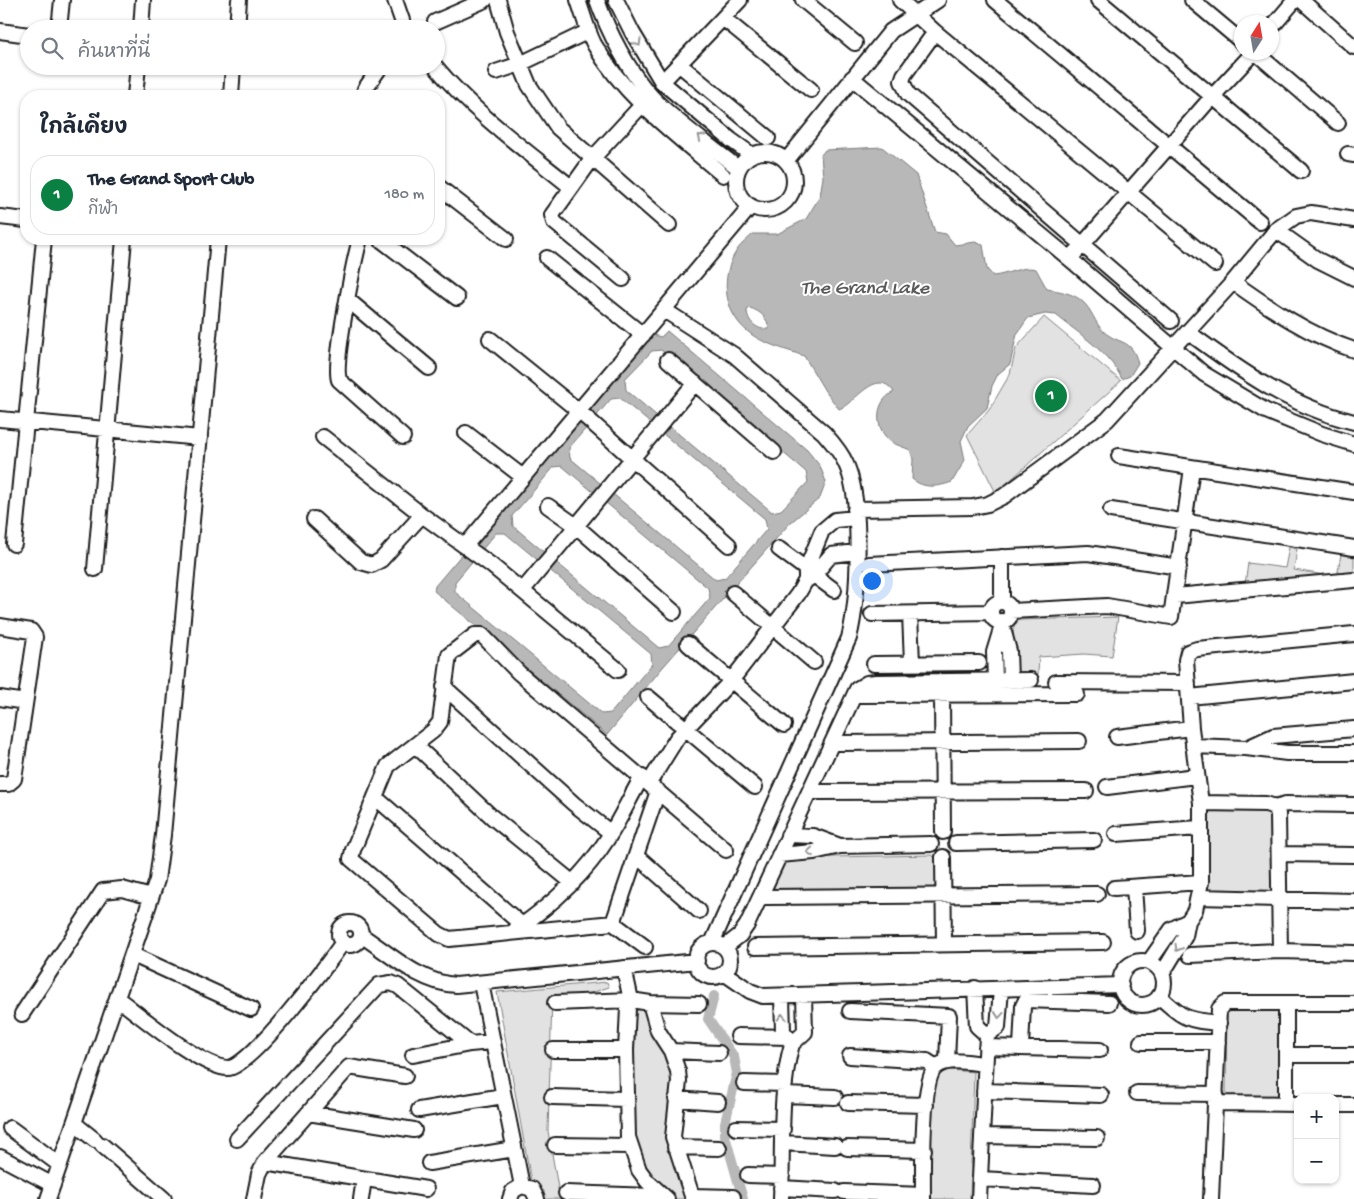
<!DOCTYPE html>
<html lang="th">
<head>
<meta charset="utf-8">
<style>
	:root { --surface:#fff; --page:#f6f6f7; --text:#1f2937; --muted:#747a83; --line:#e0e1e3; --accent:#0b8043 }
	body { margin:0; font-family:"Gochi Hand","Playpen Sans Thai",sans-serif; background:var(--page); color:var(--text) }
	.controls { position:absolute; right:15px; bottom:15px; display:grid; overflow:hidden; border-radius:10px; box-shadow:0 1px 4px #0004 }
	.controls button { width:45px; height:45px; display:grid; place-items:center; padding:0; border:0; border-bottom:1px solid var(--line); background:var(--surface); color:var(--text); font:25px sans-serif }
	.compass { position:absolute; left:1234px; top:15px; width:45px; height:45px; border-radius:50%; background:var(--surface); box-shadow:0 1px 4px #0004; rotate:11deg }
	.you { position:absolute; left:871px; top:580px; width:18px; height:18px; margin:-12px; border:4px solid #fff; border-radius:50%; background:#1a73e8; box-shadow:0 0 0 8px #1a73e833 }
	.badge { display:grid; place-items:center; width:32px; height:32px; border-radius:50%; background:var(--accent); color:#fff; font-size:16px; font-weight:700 }
	.pin { position:absolute; translate:-50% -50%; border:2px solid #fff; box-shadow:0 1px 5px #0006 }
	.list { margin:0; padding:0; list-style:none }
	h2 { display:flex; justify-content:space-between; align-items:center; height:65px; margin:0; padding:0 20px; font-size:21px }
	h2 small { font-size:16px; font-weight:400; color:var(--muted) }
	.list li { display:grid; grid-template-columns:32px 1fr auto; gap:15px; align-items:center; box-sizing:border-box; height:80px; margin:0 10px 10px; padding:0 10px; border:1px solid var(--line); border-radius:20px }
	.list b { display:block; font-size:19px; white-space:nowrap }
	.list p { margin:0; font-size:16px; white-space:nowrap; color:var(--muted) }
	.list em { font-size:16px; font-style:normal; color:var(--muted) }
	.icon { flex:none; width:28px; height:28px; fill:none; stroke:currentColor; stroke-width:2; stroke-linecap:round; stroke-linejoin:round }
	.map { position:relative; flex:none; width:1354px; height:1199px; overflow:hidden }
	.search { position:absolute; background:var(--surface); box-shadow:0 1px 4px #0004; left:20px; top:20px; width:425px; height:55px; display:flex; align-items:center; gap:12px; box-sizing:border-box; padding:0 18px; border-radius:28px; color:var(--muted); font-size:19px }
	.panel { position:absolute; background:var(--surface); box-shadow:0 1px 4px #0004; left:20px; top:90px; width:425px; height:155px; border-radius:20px }
	.map>svg:first-child { display:block }
	.green { fill:#e2e2e2; stroke:#7f7f7f }
	.water { fill:#b8b8b8; stroke:#7a7a7a; fill-rule:evenodd }
	.lines { fill:none; stroke-linecap:round; stroke-linejoin:round }
	.canal { stroke:#b8b8b8; stroke-width:10 }
	.minor-casing { stroke:#1c1c1c; stroke-width:18 }
	.minor { stroke:#fff; stroke-width:14 }
	.oneway { stroke:#999 }
	.labels { text-anchor:middle; dominant-baseline:central; stroke-width:4; stroke-linejoin:round; paint-order:stroke }
	.water-label { font-size:20px; font-style:italic; fill:#5a5a5a; stroke:#fff }
</style>
</head>
<body>
<div class="map">
<svg width="1354" height="1199" viewBox="0 0 1354 1199">
	<rect width="100%" height="100%" fill="#fff"/>
	<filter id="ink" filterUnits="userSpaceOnUse"><feTurbulence type="fractalNoise" baseFrequency=".02" numOctaves="2"/><feDisplacementMap in="SourceGraphic" scale="10" xChannelSelector="R" yChannelSelector="G"/><feConvolveMatrix kernelMatrix="1 2 1 2 8 2 1 2 1" color-interpolation-filters="sRGB"/></filter>
	<g filter="url(#ink)">
		<path class="green" d="M 1044,317 L 1121,381 L 996,493 L 967,435 L 989,410 L 1010,374 L 1016,348 Z
			M 1289,547 L 1297,549 L 1294,570 L 1337,577 L 1341,554 L 1354,557 L 1354,577 L 1245,585 L 1248,563 L 1285,568 Z
			M 1118,617 L 1112,656 L 1084,654 L 1039,657 L 1038,674 L 1015,672 L 1013,628 L 1020,620 Z
			M 1207,807 L 1272,809 L 1273,893 L 1205,892 Z
			M 932,855 L 939,862 L 940,891 L 765,894 L 781,858 Z
			M 607,982 L 609,987 L 579,997 L 552,999 L 548,1131 L 560,1199 L 544,1199 L 544,1191 L 531,1181 L 497,992 Z
			M 1227,1007 L 1280,1008 L 1279,1096 L 1226,1096 Z
			M 636,1008 L 643,1008 L 648,1011 L 674,1075 L 666,1130 L 686,1199 L 673,1199 L 646,1171 L 631,1125 Z
			M 949,1070 L 974,1072 L 970,1199 L 929,1199 L 930,1095 L 940,1073 Z"/>
		<path class="water" d="M 882,147 L 916,175 L 935,232 L 946,234 L 955,245 L 975,242 L 983,245 L 987,269 L 993,276 C 1007,275 1023,265 1036,269 L 1047,289 C 1059,291 1074,293 1083,302 C 1092,310 1095,323 1103,331 C 1120,346 1131,337 1138,363 L 1130,376 L 1122,379 C 1109,352 1079,334 1056,315 L 1045,314 L 1028,318 L 1017,334 L 1010,364 L 998,374 L 992,386 L 987,408 L 968,426 L 961,441 L 965,460 L 952,482 C 938,487 924,489 912,479 L 913,459 L 910,450 C 904,447 896,445 891,442 C 874,429 874,401 894,392 C 876,366 855,404 839,409 L 825,391 L 804,356 C 785,349 762,344 747,331 C 723,311 720,276 737,250 C 741,244 748,239 753,234 L 777,234 L 806,219 L 820,196 L 823,177 L 821,155 L 825,150 ZM 750,308 C 760,311 768,318 769,329 C 757,331 747,321 747,310 Z
			M 667,331 L 807,450 L 820,466 L 826,482 L 820,498 L 790,523 L 663,667 L 607,735 L 434,591 L 435,586 L 648,334 L 661,337 ZM 661,350 L 806,472 L 808,482 L 781,510 L 772,512 L 626,390 L 625,379 L 652,351 ZM 620,398 L 765,519 L 767,529 L 725,578 L 716,580 L 570,458 L 569,448 L 611,399 ZM 562,466 L 708,588 L 710,598 L 668,646 L 659,648 L 513,526 L 512,516 L 554,467 ZM 496,533 L 505,533 L 651,654 L 652,664 L 611,713 L 602,714 L 455,592 L 455,582 Z"/>
		<g class="lines">
			<path class="canal" d="M 714,996 L 708,1019 L 734,1057 L 737,1073 L 725,1123 L 725,1136 L 743,1199"/>
			<g class="minor-casing">
				<path id="minor" d="M 395,0 L 405,29
					M 498,0 L 507,32 L 529,85 L 558,128 L 669,225
					M 578,0 C 583,14 587,30 594,44 C 624,97 677,136 723,175
					M 597,0 C 608,31 629,73 652,97 C 674,121 712,147 738,168
					M 616,0 L 632,32 L 662,82 L 731,140 L 752,155
					M 803,0 L 855,43
					M 900,0 L 935,32 L 1215,264
					M 995,0 L 1260,222
					M 1098,0 L 1301,171
					M 1192,0 L 1242,42
					M 1301,0 L 1354,47
					M 723,18 L 811,90
					M 435,22 L 485,0
					M 1272,27 L 1295,0
					M 59,29 L 62,0
					M 141,29 L 143,0
					M 237,29 L 239,0
					M 0,31 L 29,35
					M 935,32 L 904,75 L 902,81 L 908,94 L 1171,321
					M 1255,52 L 1338,123
					M 680,65 L 768,138
					M 435,66 C 474,113 524,149 571,187
					M 496,72 L 520,64 L 589,31
					M 852,78 L 1070,259 L 1204,374 L 1266,411 L 1322,434 L 1354,444
					M 662,82 L 740,0
					M 135,96 L 138,66
					M 231,96 L 233,66
					M 363,96 L 365,89 L 381,66
					M736 181a29 29 0 1 1 58 0a29 29 0 1 1-58 0Z
					M 1348,154 L 1354,155
					M 786,161 L 891,31 L 938,0
					M 439,187 L 506,239
					M 0,217 L 26,220
					M 1276,230 L 1318,260 L 1354,278
					M 360,239 C 354,261 333,363 339,380 L 403,437
					M 380,239 L 457,298
					M 547,258 L 643,335
					M 1070,259 L 1211,98 L 1254,52
					M 623,279 L 554,222 L 552,215 L 592,159 L 642,105
					M 1233,282 C 1271,309 1309,335 1354,350
					M 348,300 L 429,368
					M 664,310 L 734,355 L 824,433 C 832,442 841,452 846,464 C 863,501 859,599 849,638 L 712,943
					M 1188,332 C 1239,370 1291,407 1354,422
					M 490,339 L 580,412 L 729,545
					M 668,360 L 774,452
					M 0,419 L 200,438
					M 466,433 L 523,477
					M 323,437 L 422,515 L 491,565 L 618,670
					M 1119,456 L 1354,492
					M 548,506 L 575,525 L 674,612
					M 855,509 L 973,507 L 988,504 L 1004,496 L 1107,420 L 1233,282 L 1276,230 L 1296,216 L 1311,213 L 1354,220
					M 1111,510 L 1354,548
					M 314,519 L 361,562 L 372,565 L 381,560 L 422,515
					M 14,544 L 44,239
					M 465,546 L 751,206
					M 779,549 L 834,590
					M 1002,557 L 1002,602
					M 869,564 L 1088,553 L 1179,567
					M 95,569 L 124,239
					M 807,580 L 813,576 L 831,555 L 856,552
					M 523,590 L 695,383
					M 733,593 L 814,662
					M 1175,596 L 1354,580
					M991 612a10 10 0 1 1 20 0a10 10 0 1 1-20 0Z
					M 1011,611 L 1107,606 L 1171,617 L 1192,468
					M 872,614 L 991,612
					M 910,614 L 912,663
					M 1001,621 L 1009,651 L 1010,680
					M 0,626 L 31,631 L 35,637 L 14,779 L 8,784 L 0,784
					M 688,644 L 784,725
					M 874,664 L 979,663
					M 995,680 L 994,652 L 1001,629
					M 1056,682 L 1188,683
					M 444,687 L 574,804 L 611,833
					M 860,695 L 1077,694
					M 942,695 L 943,832
					M 648,697 L 755,787
					M 1189,697 L 1354,681
					M 0,698 L 25,702
					M 1117,737 L 1191,728
					M 839,743 L 1079,741
					M 415,745 L 492,817 L 573,883
					M 1193,746 L 1246,748 L 1287,753 L 1354,753
					M 1247,748 L 1273,736 L 1354,729
					M 649,783 L 677,738 L 731,681 L 798,594 L 806,580 L 806,570 L 822,531 L 835,520 L 856,518
					M 1107,787 L 1196,776
					M 816,792 L 1086,791
					M 375,797 L 522,925
					M 1201,803 L 1266,804 L 1275,807 L 1278,814 L 1280,951
					M 1275,807 L 1286,804 L 1354,805
					M 1116,834 L 1199,828
					M 788,835 L 813,836 L 840,846
					M 956,843 L 1094,840
					M 1279,854 L 1354,855
					M 779,855 L 814,852 L 840,846 L 931,844
					M 637,856 L 699,911
					M 943,857 L 944,944
					M 1134,887 L 1137,931
					M 1114,888 L 1201,882
					M 767,897 L 1097,894
					M 1198,897 L 1354,901
					M 613,923 L 658,791
					M339 934a11 11 0 1 1 22 0a11 11 0 1 1-22 0Z
					M 515,930 C 552,905 584,876 608,838 C 621,818 630,797 642,777
					M 361,935 C 390,954 420,983 456,985 L 697,961
					M696 960a17 17 0 1 1 34 0a17 17 0 1 1-34 0Z
					M 645,947 L 613,923 L 449,939 L 439,934 L 351,859 L 353,850 L 388,766 L 433,731 L 440,722 L 449,655 L 475,635 L 482,635 L 519,673 L 726,850
					M 725,947 L 740,935 L 747,925 L 857,689 L 867,683 L 876,682 L 1031,680
					M 755,947 L 1103,942
					M 133,955 L 251,1009
					M 1190,955 L 1280,951 L 1354,953
					M1120 983a22 22 0 1 1 44 0a22 22 0 1 1-44 0Z
					M 1149,962 L 1172,929 L 1188,921
					M 624,968 L 631,1000 L 628,1008 L 626,1050 L 628,1137 L 639,1170 L 647,1181 L 667,1199
					M 724,973 L 750,991 L 763,996 L 1121,985
					M 1162,974 L 1185,936 L 1188,921 L 1195,910 L 1201,882 L 1201,803 L 1191,728 L 1186,660 L 1188,652 L 1197,649 L 1354,634
					M 481,983 L 522,1186
					M 975,988 L 977,1026 L 987,1035
					M 1159,996 C 1183,1019 1187,1020 1219,1023
					M 782,997 L 783,1031 L 792,1044 L 805,1032 L 804,996
					M 118,999 C 141,1016 202,1068 228,1068 C 250,1068 329,963 343,942
					M 555,1003 L 631,1000 L 650,1003 L 658,1031 L 671,1051 L 678,1071 L 679,1081 L 673,1137 L 693,1199
					M 650,1003 L 699,1004
					M 1286,1003 L 1286,1104
					M 850,1011 L 949,1016 L 947,1061
					M 22,1014 L 103,891 L 122,889 L 151,897
					M 987,1035 L 998,1027 L 1001,989
					M 738,1036 L 788,1037
					M 1141,1042 L 1218,1042
					M 986,1047 L 1100,1050
					M 1021,1047 L 1023,1006 L 1026,1000 L 1109,1003
					M 553,1050 L 626,1050
					M 671,1051 L 719,1053
					M 413,1055 L 470,1044
					M 1286,1055 L 1354,1055
					M 850,1056 L 927,1061 L 936,1067
					M 744,1083 L 785,1084
					M 984,1091 L 1101,1095
					M 1137,1093 L 1216,1094
					M 785,1095 L 835,1097
					M 552,1097 L 626,1099
					M 676,1099 L 718,1102
					M 848,1103 L 926,1105
					M 1215,1103 L 1298,1104
					M 1335,1105 L 1354,1105
					M 419,1110 L 503,1096
					M 308,1113 L 414,1130
					M 75,1124 L 95,1140
					M 10,1128 L 60,1165
					M 736,1128 L 783,1129
					M 982,1136 L 1097,1138
					M 237,1139 L 379,985 L 391,983 L 398,986 L 470,1044 L 491,1042
					M 783,1143 L 835,1146
					M 102,1145 L 164,1199
					M 555,1145 L 630,1146
					M 675,1147 L 719,1148
					M 847,1148 L 924,1150
					M 0,1157 L 53,1185
					M 265,1162 L 426,1189
					M 429,1163 L 514,1149
					M 748,1175 L 782,1176
					M 980,1179 L 1093,1185
					M 781,1188 L 835,1191
					M 844,1192 L 923,1195
					M 566,1193 L 653,1196 L 661,1194
					M 693,1196 L 733,1197
					M 48,1199 L 144,919 L 157,880 L 163,835 L 218,239
					M 254,1199 L 259,1174 L 265,1162 L 349,1067 L 405,1076
					M 361,1199 L 364,1179
					M 510,1199 L 513,1191 L 522,1186 L 532,1189 L 537,1199
					M 781,1199 C 783,1151 779,1089 792,1044
					M 923,1199 C 923,1176 921,1079 936,1067 C 948,1057 971,1063 985,1064
					M 979,1199 L 987,1035
					M 1211,1199 L 1219,1009 L 1225,1003 L 1354,1003"/>
			</g>
			<use href="#minor" class="minor"/>
		</g>
		<defs><path id="oneway-chevron" d="M-2-3.5L2.5 0L-2 3.5" fill="none" stroke-width="1.6" stroke-linecap="round" stroke-linejoin="round" transform="scale(1.25)"/></defs>
		<g class="oneway">
			<use href="#oneway-chevron" transform="translate(638 43) rotate(59)"/>
			<use href="#oneway-chevron" transform="translate(701 137) rotate(-141)"/>
			<use href="#oneway-chevron" transform="translate(810 852) rotate(175)"/>
			<use href="#oneway-chevron" transform="translate(1178 948) rotate(120)"/>
			<use href="#oneway-chevron" transform="translate(999 1015) rotate(95)"/>
			<use href="#oneway-chevron" transform="translate(782 1017) rotate(-91)"/>
		</g>
	</g>
	<g class="labels">
		<g class="water-label">
			<text x="865" y="289">The Grand Lake</text>
		</g>
	</g>
</svg>
<div class="controls">
<button>+</button>
<button>−</button>
</div>
<svg class="compass" viewBox="-18 -18 36 36"><path d="M0-13l5 13h-10z" fill="#e53935"/><path d="M0 13l5-13h-10z" fill="#747a83"/></svg>
<div class="you"></div>
<div class="pin badge" style="left:1051px;top:396px">1</div>
<div class="search"><svg class="icon" aria-label="search" viewBox="0 0 24 24"><circle cx="10" cy="10" r="6"/><path d="M15 15l6 6"/></svg>ค้นหาที่นี่</div>
<section class="panel">
<h2>ใกล้เคียง<small></small></h2>
<ul class="list">
<li><span class="badge">1</span><div><b>The Grand Sport Club</b><p>กีฬา</p></div><em>180 m</em></li>
</ul>
</section>
</div>
</body>
</html>
